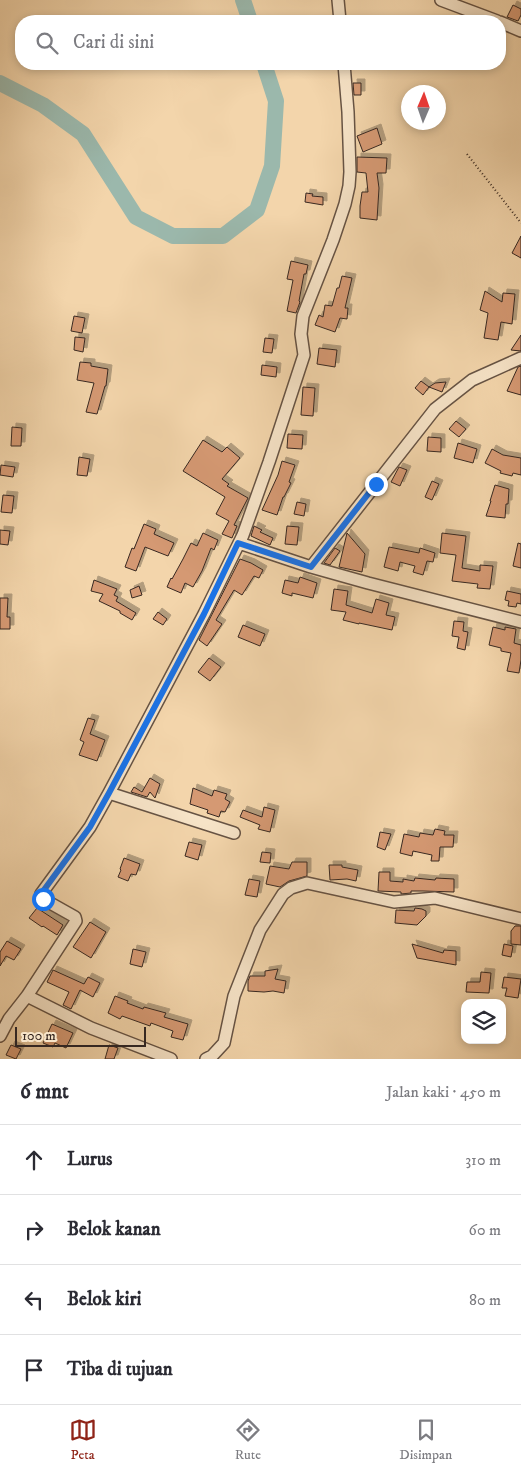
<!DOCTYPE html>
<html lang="id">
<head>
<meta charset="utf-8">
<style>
	:root { --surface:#fff; --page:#f7f7f7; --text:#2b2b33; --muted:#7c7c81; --line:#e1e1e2; --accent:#8f2418 }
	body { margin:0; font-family:"IM FELL DW Pica",serif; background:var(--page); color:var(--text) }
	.controls { position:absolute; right:15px; bottom:15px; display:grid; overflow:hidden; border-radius:10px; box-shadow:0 2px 8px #0003 }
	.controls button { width:45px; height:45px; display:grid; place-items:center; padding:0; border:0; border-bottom:1px solid var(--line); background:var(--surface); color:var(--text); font:25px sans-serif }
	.compass { position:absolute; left:401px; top:85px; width:45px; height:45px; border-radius:50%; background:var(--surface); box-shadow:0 2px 8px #0003; rotate:2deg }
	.scale { position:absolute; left:15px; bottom:12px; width:131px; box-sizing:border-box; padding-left:5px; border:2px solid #372821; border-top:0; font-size:14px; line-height:18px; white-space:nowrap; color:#372821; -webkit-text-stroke:4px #f7e4c8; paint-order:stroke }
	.stop { position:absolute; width:15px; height:15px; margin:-11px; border:4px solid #1a73e8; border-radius:50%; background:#fff }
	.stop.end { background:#1a73e8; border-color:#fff; box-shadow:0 1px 5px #0008 }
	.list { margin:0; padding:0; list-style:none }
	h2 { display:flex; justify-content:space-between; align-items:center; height:65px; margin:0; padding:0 20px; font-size:21px }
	h2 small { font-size:16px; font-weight:400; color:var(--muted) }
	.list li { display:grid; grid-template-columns:32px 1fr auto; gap:15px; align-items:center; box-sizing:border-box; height:70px; padding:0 20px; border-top:1px solid var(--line) }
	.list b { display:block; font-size:19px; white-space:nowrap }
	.list em { font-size:16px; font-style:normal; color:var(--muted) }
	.icon { flex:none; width:28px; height:28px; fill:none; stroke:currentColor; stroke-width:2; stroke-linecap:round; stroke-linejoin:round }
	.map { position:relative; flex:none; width:521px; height:1059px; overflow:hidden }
	.search { position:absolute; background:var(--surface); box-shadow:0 2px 8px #0003; left:15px; right:15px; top:15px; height:55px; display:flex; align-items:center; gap:12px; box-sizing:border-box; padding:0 18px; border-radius:20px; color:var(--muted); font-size:19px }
	.sheet { height:345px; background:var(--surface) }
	nav { display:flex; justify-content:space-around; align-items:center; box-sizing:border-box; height:70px; border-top:1px solid var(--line); background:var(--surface); font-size:14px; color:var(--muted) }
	nav a { display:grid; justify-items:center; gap:2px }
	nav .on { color:var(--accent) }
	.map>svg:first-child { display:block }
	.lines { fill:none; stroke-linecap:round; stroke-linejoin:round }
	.river { stroke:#9bb8ac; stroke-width:16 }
	.building { fill:#d59973; stroke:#372821; filter:url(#shadow) }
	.minor-casing { stroke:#665344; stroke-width:14 }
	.path { stroke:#372821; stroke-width:2; stroke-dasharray:1 2.5; stroke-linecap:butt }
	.minor { stroke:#f7e4c8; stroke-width:11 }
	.route { stroke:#1a73e8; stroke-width:6 }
</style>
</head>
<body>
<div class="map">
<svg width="521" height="1059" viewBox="0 0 521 1059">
	<defs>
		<filter id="shadow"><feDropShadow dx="4" dy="-4" stdDeviation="0" flood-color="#0004"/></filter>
	</defs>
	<rect width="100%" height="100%" fill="#f3d5ab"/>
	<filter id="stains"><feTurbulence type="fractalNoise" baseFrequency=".004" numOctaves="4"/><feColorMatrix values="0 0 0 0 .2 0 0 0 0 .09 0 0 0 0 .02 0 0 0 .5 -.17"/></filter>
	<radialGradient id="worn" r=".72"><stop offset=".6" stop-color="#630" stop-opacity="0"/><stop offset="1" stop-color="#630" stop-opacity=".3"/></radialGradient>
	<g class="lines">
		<path class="river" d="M 243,0 L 250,21
			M 0,83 L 43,105 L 83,134 L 136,217 L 173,236 L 223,236 L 257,210 L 272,166 L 276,101 L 264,64"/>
	</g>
	<path class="building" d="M 513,5 L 521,9 L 521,15 L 518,21 L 507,17 Z
		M 353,83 L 361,83 L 361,95 L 354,95 Z
		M 377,128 L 382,144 L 363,152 L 357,136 Z
		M 357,157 L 387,158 L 386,173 L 377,173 L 379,188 L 377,220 L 360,218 L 360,206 L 362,192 L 368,192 L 366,173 L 357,172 Z
		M 306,193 L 313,194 L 312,196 L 323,197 L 323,205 L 305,202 Z
		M 521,236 L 521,258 L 512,253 Z
		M 291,261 L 308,265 L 306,274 L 304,274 L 299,301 L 300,302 L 296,313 L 287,311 L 293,280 L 287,279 Z
		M 342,276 L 352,278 L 345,308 L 348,308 L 347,319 L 340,318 L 335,332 L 315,325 L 319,315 L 323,317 L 325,305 L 332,306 L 337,288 L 339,288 Z
		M 485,291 L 502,302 L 503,293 L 515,294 L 512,324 L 501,322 L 498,340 L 484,338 L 488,313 L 480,310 Z
		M 74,316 L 85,318 L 82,333 L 71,331 Z
		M 521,335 L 521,351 L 511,350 Z
		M 75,337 L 85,338 L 83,352 L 74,350 Z
		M 265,338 L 274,339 L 272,353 L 263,352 Z
		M 319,348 L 337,350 L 335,367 L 317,364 Z
		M 80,362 L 91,363 L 91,366 L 108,369 L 106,386 L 105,386 L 97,414 L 86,412 L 94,383 L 77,380 Z
		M 262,365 L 277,367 L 276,377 L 261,375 Z
		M 521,366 L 521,395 L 507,391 L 518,367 Z
		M 421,381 L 429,387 L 423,395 L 415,388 Z
		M 446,382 L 442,392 L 429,387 L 435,383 Z
		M 303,387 L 315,388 L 313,416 L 301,415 Z
		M 456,421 L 466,429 L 459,437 L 449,429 Z
		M 12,427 L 22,428 L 21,446 L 11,446 Z
		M 288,434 L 303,435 L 302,449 L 287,448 Z
		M 428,437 L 441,438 L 441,452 L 427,451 Z
		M 203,440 L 222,452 L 227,447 L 240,458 L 222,479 L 229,484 L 227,486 L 248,498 L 234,525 L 237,526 L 232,538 L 222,534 L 229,521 L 216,514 L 225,497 L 183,471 Z
		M 458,443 L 477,449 L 473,463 L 454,458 Z
		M 492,449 L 503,455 L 521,458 L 521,475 L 513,473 L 512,476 L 500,473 L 501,471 L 485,463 Z
		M 79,457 L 90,459 L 87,476 L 77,475 Z
		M 282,461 L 295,465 L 289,482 L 291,483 L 284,497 L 283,497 L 277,515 L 262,510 L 278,475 Z
		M 1,465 L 15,467 L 13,477 L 0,475 Z
		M 399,467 L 407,470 L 400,486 L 391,482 Z
		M 432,481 L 439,484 L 432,500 L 425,497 Z
		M 495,485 L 509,489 L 508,504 L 506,504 L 505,518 L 486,516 L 491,501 L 490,501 Z
		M 3,495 L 14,496 L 12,513 L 1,512 Z
		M 297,502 L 306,504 L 304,516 L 294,514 Z
		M 144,524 L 156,529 L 154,534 L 174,543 L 168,556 L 145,547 L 136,571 L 125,567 L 132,548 L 134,549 Z
		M 254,526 L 262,530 L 260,532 L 273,538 L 270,545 L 251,536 Z
		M 287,526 L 299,527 L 297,545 L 285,544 Z
		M 0,530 L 10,531 L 8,545 L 0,544 Z
		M 203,533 L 218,540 L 214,550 L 211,548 L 202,571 L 193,587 L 185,583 L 181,593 L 167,587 L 171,578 L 172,579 L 183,559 L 191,543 L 197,546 Z
		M 347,533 L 365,554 L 362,572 L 339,567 Z
		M 442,533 L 466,536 L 462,568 L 480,571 L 480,565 L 493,566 L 490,589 L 477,588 L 478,584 L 452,581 L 456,555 L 440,553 Z
		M 518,543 L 521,544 L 521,568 L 513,566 Z
		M 389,547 L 419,553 L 420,548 L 435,553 L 433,562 L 427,561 L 423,575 L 413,572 L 415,566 L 400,562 L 398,571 L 384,567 Z
		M 335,548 L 340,551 L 330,565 L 324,563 Z
		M 240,559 L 251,563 L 263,570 L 259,578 L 254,576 L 242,595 L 234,590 L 216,620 L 222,624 L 207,646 L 199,640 Z
		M 300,577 L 317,583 L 313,598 L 292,593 L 292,596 L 282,593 L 285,580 L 298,583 Z
		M 94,580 L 117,589 L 114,595 L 118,597 L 116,601 L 136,613 L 132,620 L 120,613 L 120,611 L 99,601 L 103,594 L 91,591 Z
		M 139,586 L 142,595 L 132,598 L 130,590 Z
		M 334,589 L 348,591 L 346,605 L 372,613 L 376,599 L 389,603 L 386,615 L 395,617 L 392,630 L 359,623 L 359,624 L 343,620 L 346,612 L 331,610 Z
		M 507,591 L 521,594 L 521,604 L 517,603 L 516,607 L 508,606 L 509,601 L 505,600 Z
		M 0,598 L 8,598 L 7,617 L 10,617 L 10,629 L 0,629 Z
		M 158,612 L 167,619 L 163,625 L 153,619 Z
		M 454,621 L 464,622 L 463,631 L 468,632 L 465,650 L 457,648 L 459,637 L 452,636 Z
		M 243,625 L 265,634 L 260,646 L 238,637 Z
		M 493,627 L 505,630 L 505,627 L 516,629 L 514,643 L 521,645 L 521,660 L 519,673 L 507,671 L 511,653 L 501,651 L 501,648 L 489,645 Z
		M 209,658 L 221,667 L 210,681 L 198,672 Z
		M 88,718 L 95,720 L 90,734 L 105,740 L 97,761 L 79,755 L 84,742 L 80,740 Z
		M 150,778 L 160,784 L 155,798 L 150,792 L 147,797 L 131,792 L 134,787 L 142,792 Z
		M 193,788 L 212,796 L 214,790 L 227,794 L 225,799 L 230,802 L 225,812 L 221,811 L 219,817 L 207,813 L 208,810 L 190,804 Z
		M 264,807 L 275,810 L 270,832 L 258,829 L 260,825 L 240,817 L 243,810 L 262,817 Z
		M 435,829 L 445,831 L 444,835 L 454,835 L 453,847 L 440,847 L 439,861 L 431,861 L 432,855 L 413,851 L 412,856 L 400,853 L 404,834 L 419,837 L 420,833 L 433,835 Z
		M 380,832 L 391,834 L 385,850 L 377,847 Z
		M 189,842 L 202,845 L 198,860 L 185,856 Z
		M 262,852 L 271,853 L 270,863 L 260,862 Z
		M 124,858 L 140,864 L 136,875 L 131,874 L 128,881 L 118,877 L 121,870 L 120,869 Z
		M 292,862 L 307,862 L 307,876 L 289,881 L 280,887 L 266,884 L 270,866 L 289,869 Z
		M 329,865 L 342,865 L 342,867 L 358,870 L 356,881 L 347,879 L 330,880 Z
		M 379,872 L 390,872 L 390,881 L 403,882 L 403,879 L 414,881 L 415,878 L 435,880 L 436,878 L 454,879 L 454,892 L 423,891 L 411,891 L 411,893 L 401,894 L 401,892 L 378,891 Z
		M 249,879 L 260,881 L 257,897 L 245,895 Z
		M 37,908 L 63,925 L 57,935 L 43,926 L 42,927 L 29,918 Z
		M 415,908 L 422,909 L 426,911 L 426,916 L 417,925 L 395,923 L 396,910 L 414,911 Z
		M 90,922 L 106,932 L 91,958 L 73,947 Z
		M 515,926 L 521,926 L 521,945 L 511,944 L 511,931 Z
		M 7,941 L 21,949 L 14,960 L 6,956 L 0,966 L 0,952 Z
		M 412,944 L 443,953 L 444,950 L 456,951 L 456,965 L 417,958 Z
		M 504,944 L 513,946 L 511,957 L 502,955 Z
		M 133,949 L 146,952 L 142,967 L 130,964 Z
		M 278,969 L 275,979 L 286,981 L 284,993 L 273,991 L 264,992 L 248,991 L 248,981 L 250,976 L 265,976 L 265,971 Z
		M 53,970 L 84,984 L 88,977 L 100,983 L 93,997 L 80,990 L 71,1009 L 63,1005 L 69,992 L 47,982 Z
		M 481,972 L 491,973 L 489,993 L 466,992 L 467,982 L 480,982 Z
		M 504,977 L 521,979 L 518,998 L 505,996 L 507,988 L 502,988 Z
		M 115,996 L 128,1001 L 127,1003 L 143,1009 L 144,1007 L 166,1013 L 164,1017 L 188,1024 L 183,1040 L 171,1037 L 173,1031 L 151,1023 L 150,1026 L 122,1016 L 120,1019 L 108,1013 Z
		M 52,1024 L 73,1033 L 66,1048 L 55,1043 L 53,1047 L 43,1043 Z
		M 11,1045 L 21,1049 L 16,1059 L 6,1055 Z
		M 109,1045 L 118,1048 L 114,1059 L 105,1059 Z"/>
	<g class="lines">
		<g class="minor-casing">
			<path id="minor" d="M 338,0 L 340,21
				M 441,0 L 497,21
				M 500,22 L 521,31
				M 239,543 L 311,567 L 368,583 L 521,622
				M 311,567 L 435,409 L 472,380 L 521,358
				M 109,793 L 234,833
				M 27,996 L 91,1028 L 171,1059
				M 0,1036 L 9,1019 L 27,996 L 76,921 L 75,917 L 43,899 L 41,894 L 90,827 L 109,793 L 204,614 L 243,535 L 269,462 L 304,355 L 301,334 L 303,316 L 333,240 L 345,204 L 349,186 L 350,172 L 348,112 L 344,64
				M 206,1059 L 212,1056 L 224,1043 L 234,996 L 260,930 L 283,894 L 291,888 L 307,883 L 394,902 L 435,898 L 521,919"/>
		</g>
		<path class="path" d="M 467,154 L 521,223"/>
		<use href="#minor" class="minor"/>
	</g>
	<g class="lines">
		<path class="route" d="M 43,899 L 41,894 L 90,827 L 109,793 L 204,614 L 238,543 L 311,567 L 376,484"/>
	</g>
	<rect width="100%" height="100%" filter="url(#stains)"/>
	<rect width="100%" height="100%" fill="url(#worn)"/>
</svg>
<div class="controls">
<button><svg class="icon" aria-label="layers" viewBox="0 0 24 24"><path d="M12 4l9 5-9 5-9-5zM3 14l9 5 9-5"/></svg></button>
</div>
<svg class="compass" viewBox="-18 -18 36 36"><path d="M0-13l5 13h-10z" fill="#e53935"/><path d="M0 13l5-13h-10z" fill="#7c7c81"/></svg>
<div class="scale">100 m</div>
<div class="stop" style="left:43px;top:899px"></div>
<div class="stop end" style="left:376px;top:484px"></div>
<div class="search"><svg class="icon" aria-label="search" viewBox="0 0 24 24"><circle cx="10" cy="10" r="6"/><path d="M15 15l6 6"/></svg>Cari di sini</div>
</div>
<section class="sheet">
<h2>6 mnt<small>Jalan kaki · 450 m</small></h2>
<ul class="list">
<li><svg class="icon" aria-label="ahead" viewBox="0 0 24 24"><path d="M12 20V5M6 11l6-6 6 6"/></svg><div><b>Lurus</b></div><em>310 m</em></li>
<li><svg class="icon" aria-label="right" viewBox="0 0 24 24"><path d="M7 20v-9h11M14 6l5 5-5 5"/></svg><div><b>Belok kanan</b></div><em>60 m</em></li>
<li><svg class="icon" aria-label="left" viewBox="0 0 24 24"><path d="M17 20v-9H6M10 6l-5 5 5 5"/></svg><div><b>Belok kiri</b></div><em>80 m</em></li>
<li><svg class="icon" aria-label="arrive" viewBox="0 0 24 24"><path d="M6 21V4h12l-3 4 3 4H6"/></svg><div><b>Tiba di tujuan</b></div></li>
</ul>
</section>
<nav>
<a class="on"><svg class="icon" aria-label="map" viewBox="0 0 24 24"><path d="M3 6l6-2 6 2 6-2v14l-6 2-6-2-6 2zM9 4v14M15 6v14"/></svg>Peta</a>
<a><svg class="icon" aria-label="directions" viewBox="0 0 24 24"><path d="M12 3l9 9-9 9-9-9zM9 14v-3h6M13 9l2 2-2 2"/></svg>Rute</a>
<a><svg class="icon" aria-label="saved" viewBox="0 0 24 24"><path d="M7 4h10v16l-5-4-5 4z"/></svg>Disimpan</a>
</nav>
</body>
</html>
